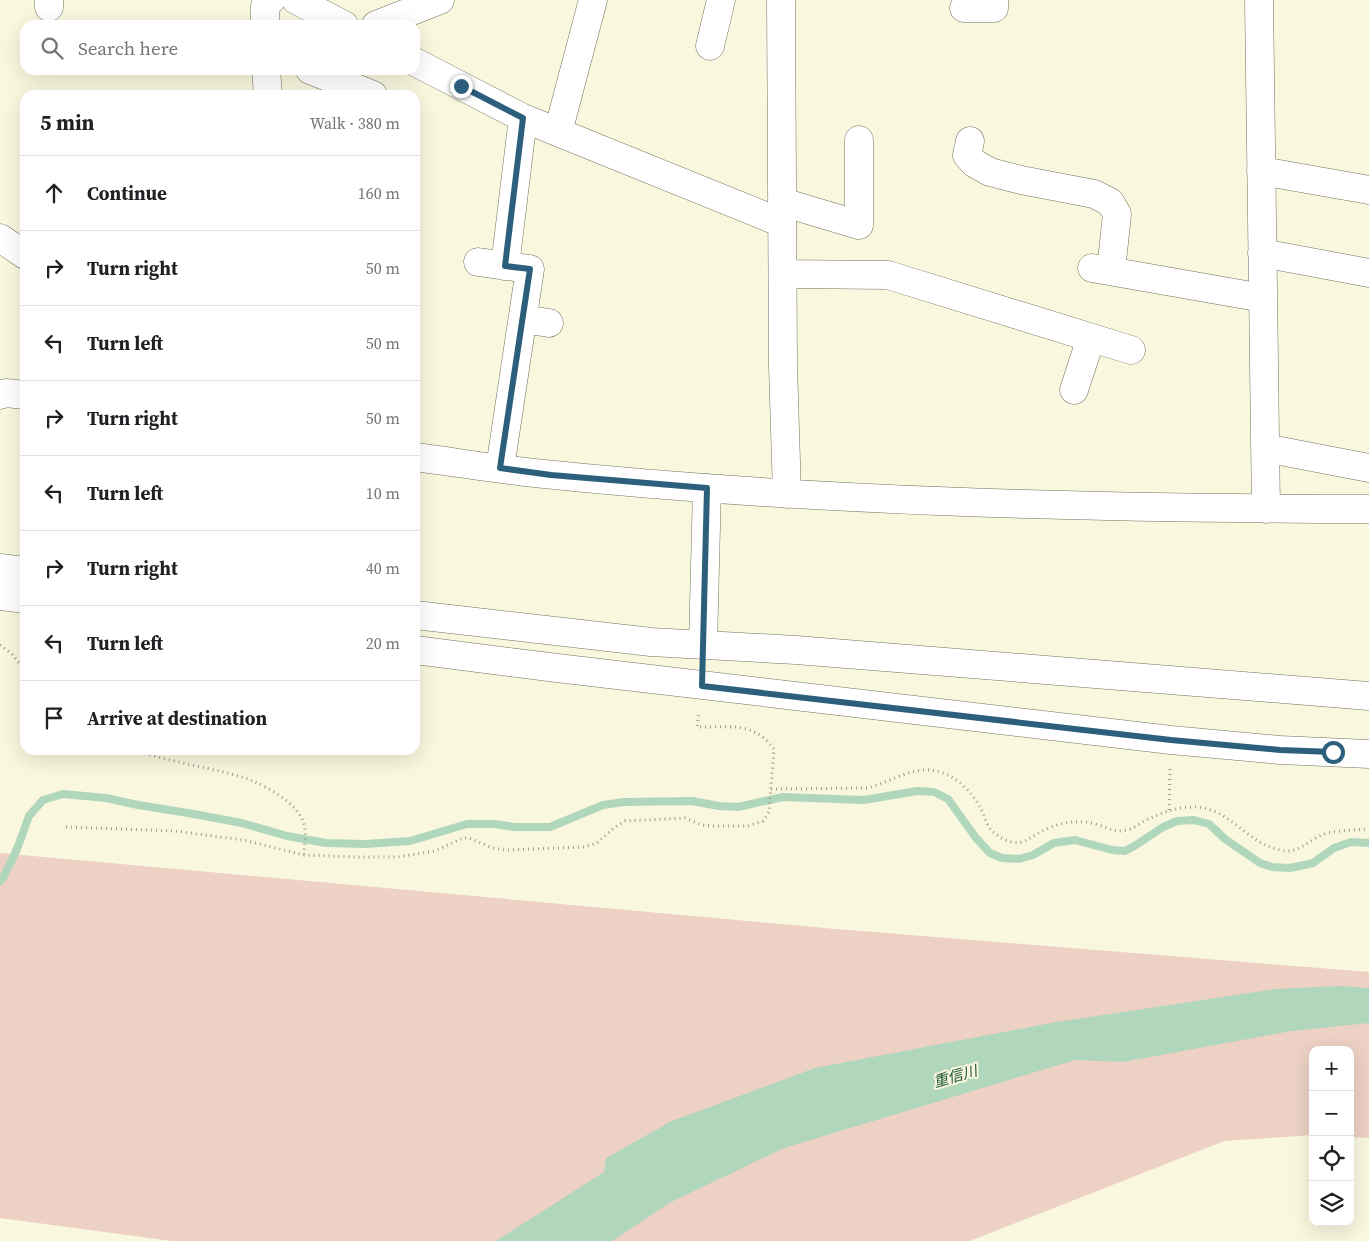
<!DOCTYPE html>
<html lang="en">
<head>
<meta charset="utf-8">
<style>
	:root { --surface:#fff; --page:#f2f2f2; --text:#202124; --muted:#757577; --line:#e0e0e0 }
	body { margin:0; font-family:"Source Serif 4","Noto Sans JP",serif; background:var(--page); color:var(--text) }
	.controls { position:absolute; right:15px; bottom:15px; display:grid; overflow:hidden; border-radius:10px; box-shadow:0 5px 20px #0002 }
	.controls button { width:45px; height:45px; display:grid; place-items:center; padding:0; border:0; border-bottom:1px solid var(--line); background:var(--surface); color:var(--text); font:25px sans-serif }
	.stop { position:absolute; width:15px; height:15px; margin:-11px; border:4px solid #2c5f7c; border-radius:50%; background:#fff }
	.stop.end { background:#2c5f7c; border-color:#fff; box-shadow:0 1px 5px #0008 }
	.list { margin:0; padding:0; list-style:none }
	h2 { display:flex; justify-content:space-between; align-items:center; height:65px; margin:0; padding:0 20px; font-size:21px }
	h2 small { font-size:16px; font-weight:400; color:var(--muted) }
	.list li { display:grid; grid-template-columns:32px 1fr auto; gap:15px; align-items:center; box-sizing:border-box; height:75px; padding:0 20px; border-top:1px solid var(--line) }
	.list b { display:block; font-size:19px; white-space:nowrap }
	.list em { font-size:16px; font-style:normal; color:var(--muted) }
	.icon { flex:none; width:28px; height:28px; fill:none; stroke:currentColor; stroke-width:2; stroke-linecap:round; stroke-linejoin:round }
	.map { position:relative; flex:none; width:1369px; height:1241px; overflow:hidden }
	.search { position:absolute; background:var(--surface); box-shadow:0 5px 20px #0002; left:20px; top:20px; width:400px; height:55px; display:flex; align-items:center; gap:12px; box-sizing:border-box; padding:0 18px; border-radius:15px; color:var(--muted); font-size:19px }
	.panel { position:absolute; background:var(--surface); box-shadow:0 5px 20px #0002; left:20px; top:90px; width:400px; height:665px; border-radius:15px }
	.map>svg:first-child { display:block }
	.green { fill:#ecd1c4 }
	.water { fill:#b0d6bc }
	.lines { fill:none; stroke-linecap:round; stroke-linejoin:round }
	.stream { stroke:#b0d6bc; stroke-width:8 }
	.minor-casing { stroke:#73705c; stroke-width:29 }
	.path { stroke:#9d9a89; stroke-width:3; stroke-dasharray:1 4; stroke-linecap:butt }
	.minor { stroke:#fff; stroke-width:28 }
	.route { stroke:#2c5f7c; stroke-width:6 }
	.labels { text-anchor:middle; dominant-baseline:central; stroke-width:4; stroke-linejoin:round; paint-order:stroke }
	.water-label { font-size:15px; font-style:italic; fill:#1a5735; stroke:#faf7df }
</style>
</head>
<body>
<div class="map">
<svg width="1369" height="1241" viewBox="0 0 1369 1241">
	<rect width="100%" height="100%" fill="#faf7df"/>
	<path class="green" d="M 0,853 L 836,929 L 1369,972 L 1369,1138 L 1350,1137 L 1350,1050 L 1313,1050 L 1313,1135 L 1224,1141 L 970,1241 L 172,1241 L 0,1218 Z"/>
	<path class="water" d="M 1340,986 L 1369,988 L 1369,1023 L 1291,1031 L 1123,1062 L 1075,1060 L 784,1148 L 671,1202 L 612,1241 L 496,1241 L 604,1172 L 606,1158 L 672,1121 L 815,1068 L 1051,1023 L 1275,989 Z"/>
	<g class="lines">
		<path class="stream" d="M 0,881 L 3,878 L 17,849 L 29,816 L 43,800 L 63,794 L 106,798 L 138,805 L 188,813 L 242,823 L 287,836 L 326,843 L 365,844 L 410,841 L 467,824 L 494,824 L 514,827 L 550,827 L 603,805 L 624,802 L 692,801 L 719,806 L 738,807 L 783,797 L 864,800 L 917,791 L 934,792 L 948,799 L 976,838 L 990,853 L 1002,858 L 1019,859 L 1033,855 L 1054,843 L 1075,840 L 1112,850 L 1125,851 L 1136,845 L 1163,827 L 1177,821 L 1194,820 L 1209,824 L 1225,839 L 1260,863 L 1272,867 L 1290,868 L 1313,863 L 1334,848 L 1351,842 L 1369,843"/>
		<g class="minor-casing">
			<path id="minor" d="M 49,0 L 49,7
				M 296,0 L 344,25
				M 781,0 L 783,366 L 787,494
				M 1259,0 L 1266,509
				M 964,8 L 994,8 L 994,0
				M 265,25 L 265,6 L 271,0
				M 376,25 L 440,0
				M 710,46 L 721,0
				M 415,62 L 523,118 L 782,223
				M 266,70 L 268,95
				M 310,70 L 373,95
				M 558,132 L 593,0
				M 970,141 L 967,155 L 974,163 L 990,172 L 1021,180 L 1094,194 L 1110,202 L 1117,214 L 1111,271
				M 1261,171 L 1369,190
				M 782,202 L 859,225 L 859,140
				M 0,238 L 25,255
				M 1262,253 L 1369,273
				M 478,262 L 530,269 L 500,468
				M 505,266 L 523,118
				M 1092,268 L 1263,298
				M 783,274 L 888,275 L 1131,350
				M 523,319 L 549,323
				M 1074,390 L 1091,338
				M 0,395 L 6,393 L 25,395
				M 1265,448 L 1369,468
				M 415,457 C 455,462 494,469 534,473 C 811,502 1091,508 1369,509
				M 0,568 L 25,571
				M 0,596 L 25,599
				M 415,615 L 651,642 L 796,650 L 1369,696
				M 703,645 L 707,488
				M 415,650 L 557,668 L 1171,740 L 1280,750 L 1369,754"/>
		</g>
		<path class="path" d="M 0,645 L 12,654 L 25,671
			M 130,750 C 154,756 177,762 201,767 C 218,771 236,774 253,781 C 271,789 298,804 304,824 C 307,834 304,845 304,855
			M 771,789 L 868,788 C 887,783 904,771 925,770 C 949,769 970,788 981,809 C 985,816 987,827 993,832 C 998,836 1006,842 1013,842 C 1023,844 1028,839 1037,834 C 1045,829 1055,825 1065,823 C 1076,821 1087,821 1098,825 C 1108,828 1116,833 1127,830 C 1133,829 1139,824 1144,821 C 1159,814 1173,808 1190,807 C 1229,805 1245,843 1280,850 C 1298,855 1308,840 1324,834 C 1339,830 1354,830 1369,829
			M 1169,810 L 1170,768
			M 66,827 L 175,831 L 243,840 L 304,855 L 355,857 L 397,857 L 435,851 L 463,838 L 469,838 L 493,848 L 505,850 L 584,847 L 597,843 L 614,828 L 625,821 L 685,818 L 702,825 L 712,826 L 748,826 L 763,821 L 769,812 L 774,749 C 752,720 729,728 697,727 L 699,713"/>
		<use href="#minor" class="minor"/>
	</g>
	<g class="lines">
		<path class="route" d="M 461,86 L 523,118 L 505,266 L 530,269 L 500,468 L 551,475 L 707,488 L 702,686 L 1171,740 L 1280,750 L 1333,752"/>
	</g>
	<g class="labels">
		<g class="water-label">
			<text transform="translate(955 1076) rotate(-16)">重信川</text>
		</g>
	</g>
</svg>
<div class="controls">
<button>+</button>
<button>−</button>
<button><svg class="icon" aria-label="locate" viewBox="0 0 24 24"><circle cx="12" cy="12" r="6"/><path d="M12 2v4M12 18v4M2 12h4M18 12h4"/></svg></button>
<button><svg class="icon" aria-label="layers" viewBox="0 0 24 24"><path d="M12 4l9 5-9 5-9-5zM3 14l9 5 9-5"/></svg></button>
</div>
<div class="stop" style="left:1333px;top:752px"></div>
<div class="stop end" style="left:461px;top:86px"></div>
<div class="search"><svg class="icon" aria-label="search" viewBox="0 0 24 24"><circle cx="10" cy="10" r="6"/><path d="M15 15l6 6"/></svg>Search here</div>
<section class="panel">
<h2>5 min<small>Walk · 380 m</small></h2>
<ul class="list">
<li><svg class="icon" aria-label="ahead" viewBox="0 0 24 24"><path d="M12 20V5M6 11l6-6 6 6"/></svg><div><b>Continue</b></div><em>160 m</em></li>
<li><svg class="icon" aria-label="right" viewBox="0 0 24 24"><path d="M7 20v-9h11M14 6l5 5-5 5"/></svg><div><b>Turn right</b></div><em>50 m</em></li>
<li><svg class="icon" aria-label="left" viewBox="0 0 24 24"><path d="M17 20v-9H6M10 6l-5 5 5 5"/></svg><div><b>Turn left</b></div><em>50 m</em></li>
<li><svg class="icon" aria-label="right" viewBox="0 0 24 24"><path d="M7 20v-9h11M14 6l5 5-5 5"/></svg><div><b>Turn right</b></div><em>50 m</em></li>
<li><svg class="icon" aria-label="left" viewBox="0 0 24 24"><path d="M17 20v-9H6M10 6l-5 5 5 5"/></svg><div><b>Turn left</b></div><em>10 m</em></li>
<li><svg class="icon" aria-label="right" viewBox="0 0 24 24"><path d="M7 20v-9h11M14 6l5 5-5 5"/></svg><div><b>Turn right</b></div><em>40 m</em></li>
<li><svg class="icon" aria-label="left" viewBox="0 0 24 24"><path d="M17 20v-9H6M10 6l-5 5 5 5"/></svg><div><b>Turn left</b></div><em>20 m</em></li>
<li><svg class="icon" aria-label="arrive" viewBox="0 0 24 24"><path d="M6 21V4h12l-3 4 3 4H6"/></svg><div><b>Arrive at destination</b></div></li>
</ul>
</section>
</div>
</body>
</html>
